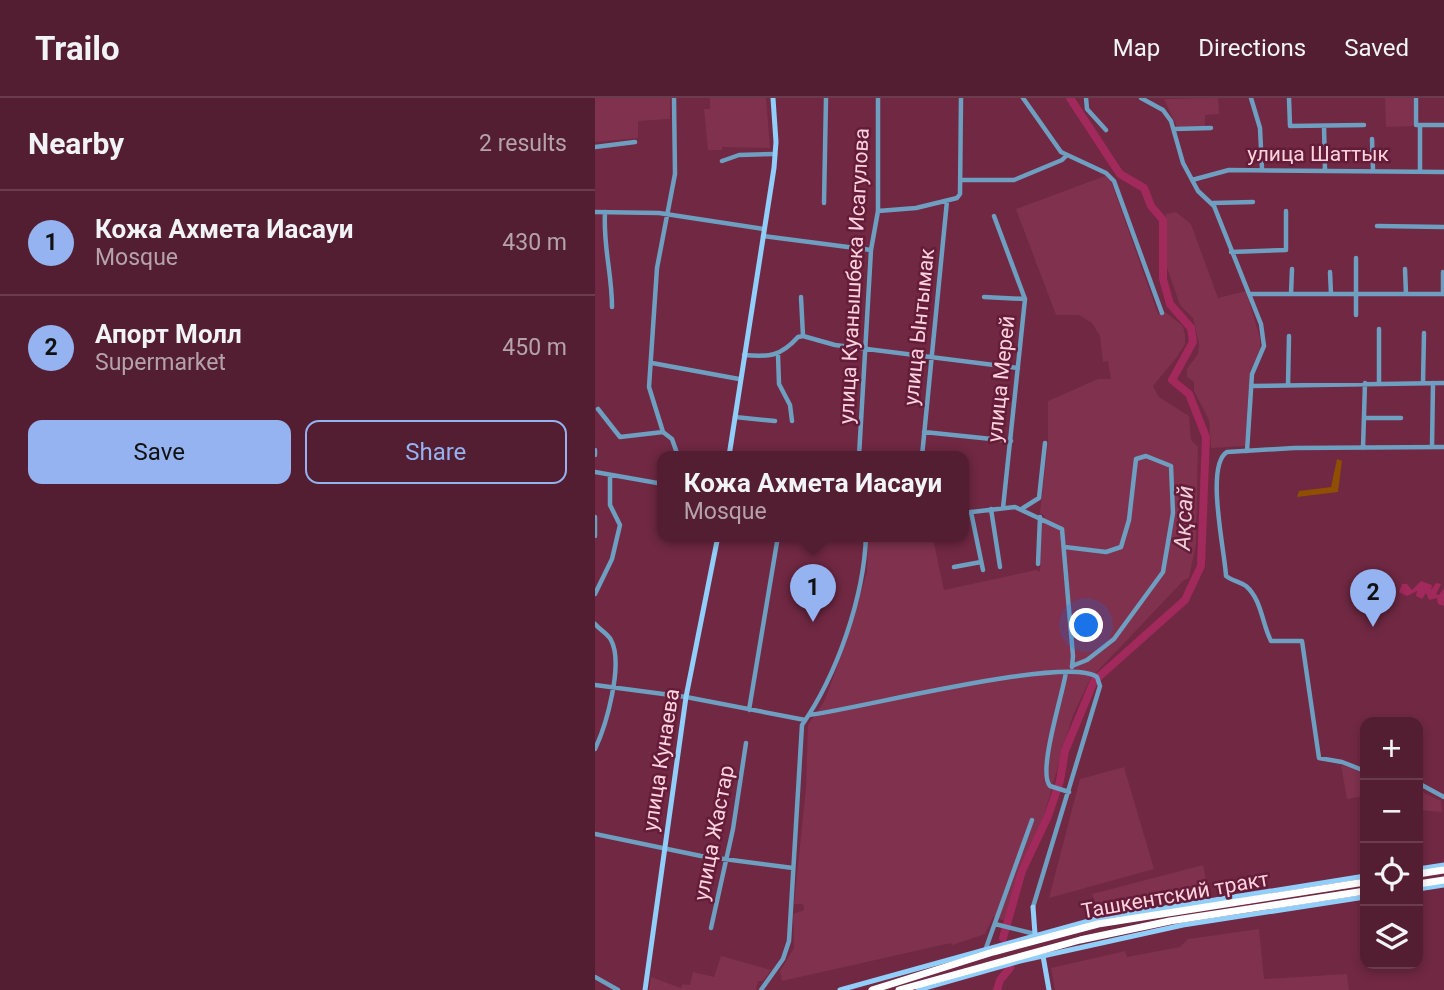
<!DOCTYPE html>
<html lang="en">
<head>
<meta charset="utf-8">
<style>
	:root { --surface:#541e32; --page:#5a273a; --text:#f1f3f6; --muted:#b5a2ac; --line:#6a3c4d; --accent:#95b2f1 }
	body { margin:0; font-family:Roboto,sans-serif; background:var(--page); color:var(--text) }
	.controls { position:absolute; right:21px; bottom:21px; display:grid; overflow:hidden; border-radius:14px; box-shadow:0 4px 10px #0003 }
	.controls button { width:63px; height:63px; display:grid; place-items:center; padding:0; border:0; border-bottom:2px solid var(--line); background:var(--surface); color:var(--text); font:35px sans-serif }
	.you { position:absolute; left:492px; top:528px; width:24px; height:24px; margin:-18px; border:5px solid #fff; border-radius:50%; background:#1a73e8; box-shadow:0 0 0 10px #1a73e833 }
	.badge { display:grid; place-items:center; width:46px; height:46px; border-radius:50%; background:var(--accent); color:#111; font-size:23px; font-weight:700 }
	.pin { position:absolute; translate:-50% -58px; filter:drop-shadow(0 2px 4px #0008) }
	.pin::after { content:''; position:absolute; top:37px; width:24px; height:21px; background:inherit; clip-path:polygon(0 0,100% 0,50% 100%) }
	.popup { position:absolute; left:62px; top:353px; width:312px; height:91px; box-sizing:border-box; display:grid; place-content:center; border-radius:14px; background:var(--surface); filter:drop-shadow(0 2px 5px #0005); font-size:23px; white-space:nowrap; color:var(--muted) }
	.popup b { font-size:26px; color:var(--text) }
	.popup::after { content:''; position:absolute; left:50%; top:100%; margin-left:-14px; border:14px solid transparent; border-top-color:var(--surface) }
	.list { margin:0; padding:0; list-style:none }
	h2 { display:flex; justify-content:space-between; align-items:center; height:91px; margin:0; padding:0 28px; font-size:30px }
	h2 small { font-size:23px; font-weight:400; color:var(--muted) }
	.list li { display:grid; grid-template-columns:46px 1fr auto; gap:21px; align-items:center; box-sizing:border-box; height:105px; padding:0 28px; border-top:2px solid var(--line) }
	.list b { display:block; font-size:26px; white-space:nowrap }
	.list p { margin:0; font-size:23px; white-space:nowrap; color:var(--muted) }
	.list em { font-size:23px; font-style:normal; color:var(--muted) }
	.actions { display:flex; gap:14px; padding:21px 28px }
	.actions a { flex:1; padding:16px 0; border:2px solid var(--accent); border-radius:14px; text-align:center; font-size:24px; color:var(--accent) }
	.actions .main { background:var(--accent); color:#111 }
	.icon { flex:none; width:38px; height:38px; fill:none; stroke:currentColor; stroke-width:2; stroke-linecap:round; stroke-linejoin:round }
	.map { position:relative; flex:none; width:849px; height:892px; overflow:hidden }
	header { display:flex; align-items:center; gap:42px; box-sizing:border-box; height:98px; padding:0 35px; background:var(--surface); border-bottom:2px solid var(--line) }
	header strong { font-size:33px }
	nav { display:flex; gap:38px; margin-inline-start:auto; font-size:24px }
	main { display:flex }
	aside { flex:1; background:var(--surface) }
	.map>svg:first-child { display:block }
	.built { fill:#7f314e }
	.green { fill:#8f4e00 }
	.water { fill:#a1295b }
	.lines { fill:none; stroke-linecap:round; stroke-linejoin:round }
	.river { stroke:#a1295b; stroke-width:8 }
	.street { stroke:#6e9ec0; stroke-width:4.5 }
	.secondary { stroke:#91cef9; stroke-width:5 }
	.highway { stroke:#fff; stroke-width:7 }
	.labels { text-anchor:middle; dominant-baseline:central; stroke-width:5; stroke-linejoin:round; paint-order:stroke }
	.street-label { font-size:21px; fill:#ffd2de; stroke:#641c38 }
	.water-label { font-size:23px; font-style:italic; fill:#eecdd6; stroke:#641c38 }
</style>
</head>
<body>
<header>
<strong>Trailo</strong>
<nav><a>Map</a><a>Directions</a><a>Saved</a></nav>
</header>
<main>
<aside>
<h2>Nearby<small>2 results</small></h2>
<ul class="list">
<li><span class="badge">1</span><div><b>Кожа Ахмета Иасауи</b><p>Mosque</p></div><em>430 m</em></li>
<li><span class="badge">2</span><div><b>Апорт Молл</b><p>Supermarket</p></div><em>450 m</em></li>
</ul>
<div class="actions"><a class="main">Save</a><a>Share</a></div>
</aside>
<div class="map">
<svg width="849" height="892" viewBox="0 0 849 892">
	<rect width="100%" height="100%" fill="#702843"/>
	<path class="built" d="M 0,0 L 75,0 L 75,21 L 43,23 L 43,40 L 0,44 Z
		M 115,0 L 171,0 L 175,50 L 127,49 L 127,52 L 113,52 L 109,11 L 115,11 Z
		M 623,0 L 624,16 L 610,17 L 610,28 L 582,29 L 569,1 Z
		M 790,0 L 818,0 L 818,28 L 791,29 Z
		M 510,78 L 516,83 L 563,216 L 570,214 L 588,228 L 590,237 L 590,246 L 582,259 L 558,288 L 564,299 L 594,318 L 596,342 L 603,349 L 601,446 L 594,480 L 589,482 L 495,581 L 477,620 L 448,721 L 424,770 L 410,823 L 398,819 L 390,836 L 357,847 L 356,845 L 187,883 L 185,873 L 199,850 L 198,816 L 209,812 L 208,806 L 199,806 L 211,690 L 213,627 L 229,604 L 242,569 L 272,475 L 273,438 L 345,438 L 338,441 L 349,492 L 441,472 L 445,474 L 446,425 L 450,418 L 445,415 L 453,344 L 453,303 L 503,281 L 516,281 L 513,263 L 508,264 L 505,238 L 497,225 L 484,217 L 461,217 L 421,111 Z
		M 581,114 L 596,126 L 623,200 L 651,193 L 665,240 L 665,252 L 655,273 L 650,348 L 616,350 L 614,322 L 599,293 L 599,284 L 592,279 L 592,271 L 603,256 L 604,246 L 598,220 L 585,207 L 571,167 L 571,116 Z
		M 746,667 L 770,674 L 770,698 L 752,701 Z
		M 529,669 L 559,771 L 454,800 L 485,681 Z
		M 823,692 L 846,703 L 847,714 L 823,712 Z
		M 608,767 L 613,791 L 513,805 L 512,809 L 503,811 L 497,796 Z
		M 664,831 L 669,881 L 752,876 L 754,892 L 460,892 L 456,870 L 530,853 L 532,859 L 585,849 L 593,841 Z
		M 126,858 L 176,872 L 168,883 L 163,883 L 161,892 L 54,892 L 56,879 L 86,890 L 87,886 L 95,887 L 98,874 L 119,879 Z"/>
	<path class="green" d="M 742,361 L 747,363 L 743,394 L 702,399 L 704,393 L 736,389 Z"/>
	<path class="water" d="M 826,483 L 837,487 L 836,492 L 841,485 L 846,486 L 841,496 L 844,497 L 849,490 L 849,508 L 843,506 L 842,500 L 834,502 L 831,495 L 827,501 L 821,498 L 822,493 L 812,498 L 804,494 L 807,486 L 812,486 L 817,492 Z"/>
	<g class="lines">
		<path class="river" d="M 408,840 L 427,773 L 453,718 L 465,683 L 470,653 L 499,583 L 590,502 L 606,468 L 611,339 L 594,296 L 577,282 L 598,244 L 596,230 L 575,206 L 568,181 L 568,122 L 556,108 L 549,90 L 525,76 L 519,67 L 475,0
			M 402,892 L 405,882 L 415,870"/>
		<path class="street" d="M 428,0 L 466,54 L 511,75 L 519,83 L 567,215
			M 491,0 L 492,11 L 511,32
			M 546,0 L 568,12 L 576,23 L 588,65 L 603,93 L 619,108 L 666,226 L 669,248 L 657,276 L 652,353
			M 656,0 L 665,30 L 667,71
			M 694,0 L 695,28 L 769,27
			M 821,0 L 821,27 L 849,27
			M 729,28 L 730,73
			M 579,31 L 616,30
			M 777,41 L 778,72
			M 0,49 L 40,44
			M 127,63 L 144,57 L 180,56
			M 825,72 L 825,27
			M 366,82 L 419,82 L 467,62 L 471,58
			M 597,82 L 634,72 L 849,74
			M 229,105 L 231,0
			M 618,105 L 658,104
			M 283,113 L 321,110 L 362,100 L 365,96 L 366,0
			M 0,114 L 64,115 L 169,131
			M 10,114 C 8,149 17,175 17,209
			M 399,118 L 430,201 L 408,410
			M 782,128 L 849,129
			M 168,138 L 276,152
			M 636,154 L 691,152 L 691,113
			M 761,160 L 761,217
			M 810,171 L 811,196
			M 735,174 L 736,196
			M 848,174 L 848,196
			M 656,196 L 849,196
			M 696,196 L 697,171
			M 206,199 L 208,238
			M 389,199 L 430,201
			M 784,231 L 784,285
			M 149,257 C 174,259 185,259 203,239 L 208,238 L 240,247 L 423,270
			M 183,257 L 184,286 L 195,307 L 197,323
			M 57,265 L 144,281
			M 828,285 L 829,235
			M 693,287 L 694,238
			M 656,288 L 849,285
			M 3,311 L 25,339 L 68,334 L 77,341 L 83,358
			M 140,319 L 180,323
			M 769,320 L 806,320
			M 68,334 L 54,289 L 62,170 L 80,76 L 79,0
			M 329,334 L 416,343
			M 837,349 L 838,285
			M 768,350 L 770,285
			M 0,352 L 0,357
			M 264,358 L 276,152 L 283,113 L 283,0
			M 327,358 L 352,103
			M 0,374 L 68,386
			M 428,410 L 444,400 L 450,345
			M 396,411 L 405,469
			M 376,414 L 388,472
			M 368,415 L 420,409 L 467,431 L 478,558 L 477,569
			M 0,419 L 0,438
			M 470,449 L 511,454 L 526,449 L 534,422 L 541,361 L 551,358 L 576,368 L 578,415 L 568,474 L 519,541 L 492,562 L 477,568
			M 443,466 L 445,419
			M 359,469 L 386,464
			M 0,496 L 17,461 L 25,427 L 15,407 L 15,378
			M 0,526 C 5,532 13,536 16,542 C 29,566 11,628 0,651
			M 471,574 C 468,596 442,674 455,688 L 474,694
			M 0,587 L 91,599 L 210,622
			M 154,612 L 183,438
			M 214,617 C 263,611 472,557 502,579 L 505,588 L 438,809
			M 770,673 L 747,664 L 724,660 L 707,543 L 676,543 C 667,526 667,502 651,488 C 645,484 638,483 631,478 C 630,454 610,367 632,354 L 699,350 L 849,349
			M 823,685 L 849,699
			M 0,736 L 106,758 L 198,770
			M 400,826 L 440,836
			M 116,830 L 138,731 L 151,645
			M 391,850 L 437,722
			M 0,879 L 23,892
			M 166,892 L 188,861 L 194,843 L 207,627 C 242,577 269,499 271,438"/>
		<path class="secondary" d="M 134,358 L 179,70 L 181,44 L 178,0
			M 823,771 L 849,767
			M 823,791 L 849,787
			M 438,809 L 440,836
			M 448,858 L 454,892
			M 50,892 L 91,599 L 123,438
			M 245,892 L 501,821 L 770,778
			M 323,892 L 425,863 L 588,827 L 770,799"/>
		<path class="highway" d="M 823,776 L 849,772
			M 823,786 L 849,782
			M 277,892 L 398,854 L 503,826 L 770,784
			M 304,892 L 485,842 L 575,823 L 770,793"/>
	</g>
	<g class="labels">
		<g class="street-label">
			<text x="723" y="56">улица Шаттык</text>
			<text transform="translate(259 178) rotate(-87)">улица Куанышбека Исагулова</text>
			<text transform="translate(324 229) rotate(-84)">улица Ынтымак</text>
			<text transform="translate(406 281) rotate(-84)">улица Мерей</text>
			<text transform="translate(66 662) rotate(-81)">улица Кунаева</text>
			<text transform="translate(119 735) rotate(-79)">улица Жастар</text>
			<text transform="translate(580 797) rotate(-10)">Ташкентский тракт</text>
		</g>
		<g class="water-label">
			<text transform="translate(589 420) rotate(-87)">Ақсай</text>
		</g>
	</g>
</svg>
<div class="controls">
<button>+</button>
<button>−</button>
<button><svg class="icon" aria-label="locate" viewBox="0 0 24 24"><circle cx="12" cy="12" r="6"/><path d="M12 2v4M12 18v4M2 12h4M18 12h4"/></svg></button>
<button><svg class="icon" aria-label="layers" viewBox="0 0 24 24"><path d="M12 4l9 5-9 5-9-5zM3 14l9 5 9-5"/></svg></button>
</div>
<div class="you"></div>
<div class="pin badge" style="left:218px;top:524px">1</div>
<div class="popup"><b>Кожа Ахмета Иасауи</b>Mosque</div>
<div class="pin badge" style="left:778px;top:529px">2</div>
</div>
</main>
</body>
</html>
